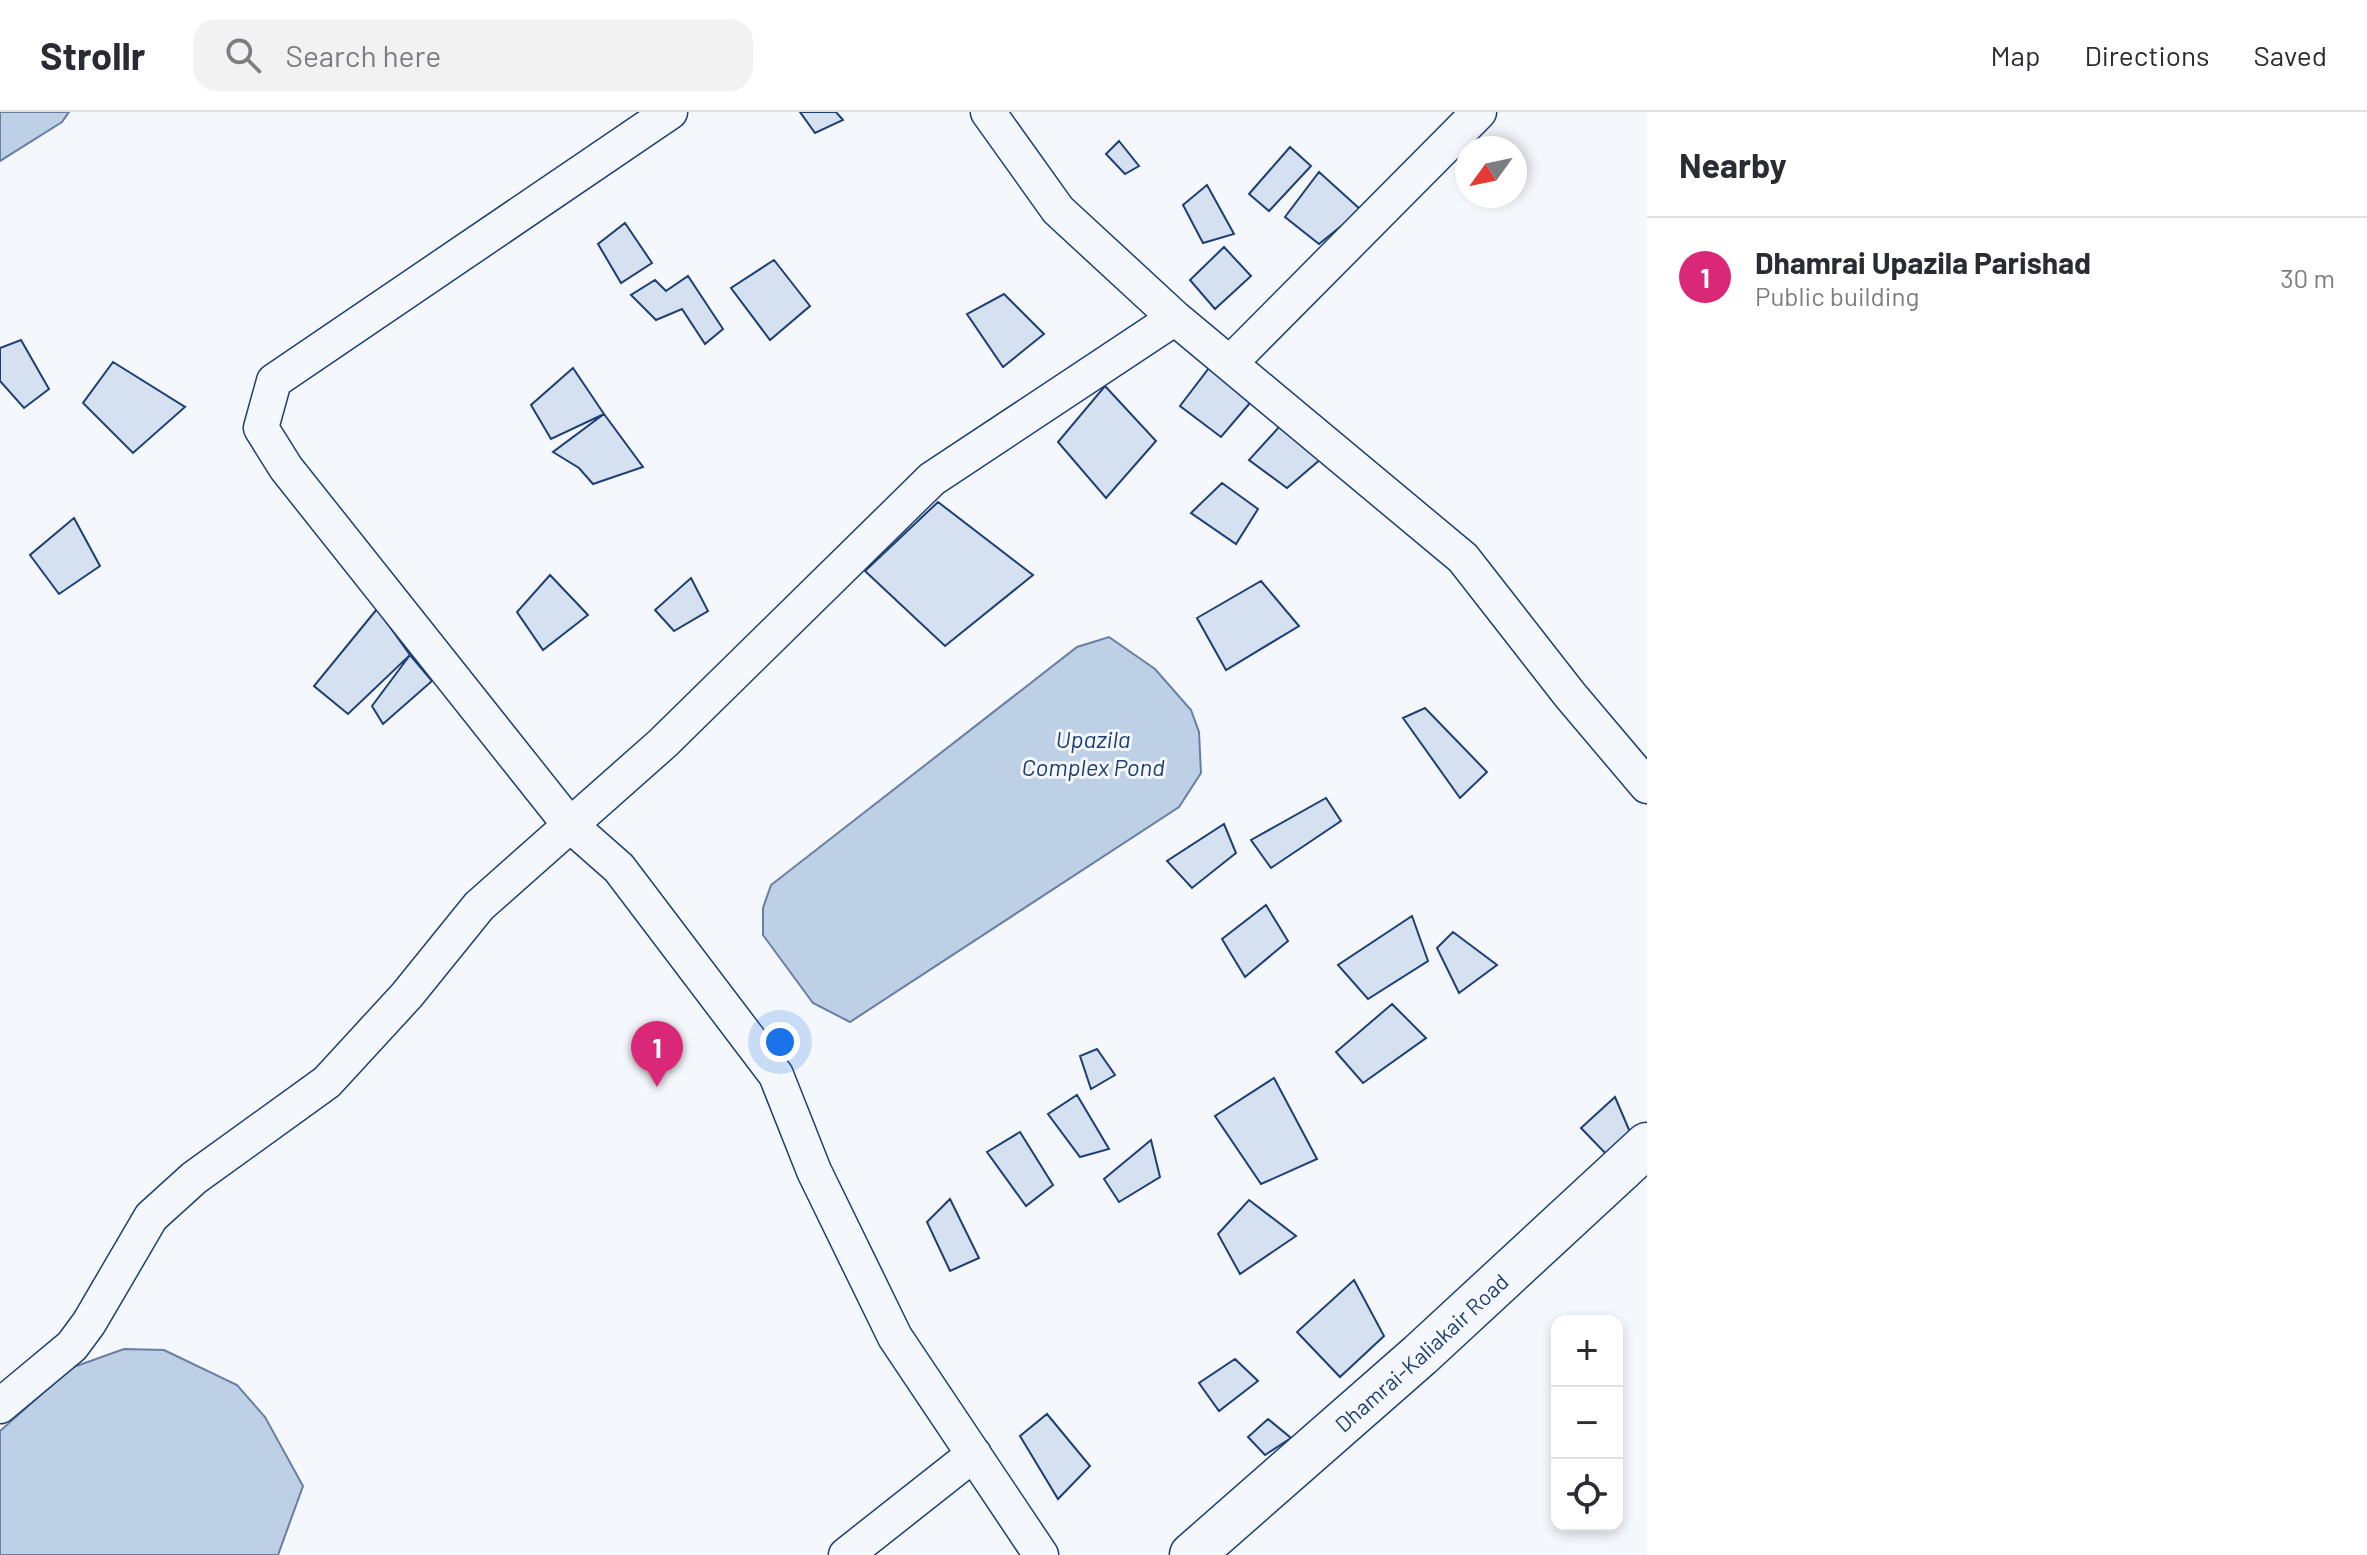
<!DOCTYPE html>
<html lang="en">
<head>
<meta charset="utf-8">
<style>
	:root { --surface:#fff; --page:#f2f2f3; --text:#2b2b33; --muted:#7c7c81; --line:#e1e1e2; --accent:#db2777 }
	body { margin:0; font-family:Barlow,sans-serif; background:var(--page); color:var(--text) }
	.controls { position:absolute; right:24px; bottom:24px; display:grid; overflow:hidden; border-radius:16px; box-shadow:0 4px 12px #0003 }
	.controls button { width:72px; height:72px; display:grid; place-items:center; padding:0; border:0; border-bottom:2px solid var(--line); background:var(--surface); color:var(--text); font:40px sans-serif }
	.compass { position:absolute; left:1455px; top:24px; width:72px; height:72px; border-radius:50%; background:var(--surface); box-shadow:0 4px 12px #0003; rotate:237deg }
	.you { position:absolute; left:780px; top:930px; width:28px; height:28px; margin:-20px; border:6px solid #fff; border-radius:50%; background:#1a73e8; box-shadow:0 0 0 12px #1a73e833 }
	.badge { display:grid; place-items:center; width:52px; height:52px; border-radius:50%; background:var(--accent); color:#fff; font-size:26px; font-weight:700 }
	.pin { position:absolute; translate:-50% -66px; filter:drop-shadow(0 2px 4px #0008) }
	.pin::after { content:''; position:absolute; top:42px; width:28px; height:24px; background:inherit; clip-path:polygon(0 0,100% 0,50% 100%) }
	.list { margin:0; padding:0; list-style:none }
	h2 { display:flex; justify-content:space-between; align-items:center; height:104px; margin:0; padding:0 32px; font-size:34px }
	h2 small { font-size:26px; font-weight:400; color:var(--muted) }
	.list li { display:grid; grid-template-columns:52px 1fr auto; gap:24px; align-items:center; box-sizing:border-box; height:120px; padding:0 32px; border-top:2px solid var(--line) }
	.list b { display:block; font-size:30px; white-space:nowrap }
	.list p { margin:0; font-size:26px; white-space:nowrap; color:var(--muted) }
	.list em { font-size:26px; font-style:normal; color:var(--muted) }
	.icon { flex:none; width:44px; height:44px; fill:none; stroke:currentColor; stroke-width:2; stroke-linecap:round; stroke-linejoin:round }
	.map { position:relative; flex:none; width:1647px; height:1443px; overflow:hidden }
	header { display:flex; align-items:center; gap:48px; box-sizing:border-box; height:112px; padding:0 40px; background:var(--surface); border-bottom:2px solid var(--line) }
	header strong { font-size:38px }
	nav { display:flex; gap:44px; margin-inline-start:auto; font-size:28px }
	.search { width:560px; height:72px; background:var(--page); display:flex; align-items:center; gap:20px; box-sizing:border-box; padding:0 28px; border-radius:24px; color:var(--muted); font-size:30px }
	main { display:flex }
	aside { flex:1; background:var(--surface) }
	.map>svg:first-child { display:block }
	.water { fill:#bed0e5; stroke:#687fa3; stroke-width:2 }
	.building { fill:#d5e0f0; stroke:#1d3f73; stroke-width:2 }
	.lines { fill:none; stroke-linecap:round; stroke-linejoin:round }
	.minor-casing { stroke:#1d3f73; stroke-width:37 }
	.major-casing { stroke:#1d3f73; stroke-width:47 }
	.minor { stroke:#f4f7fb; stroke-width:34 }
	.major { stroke:#f4f7fb; stroke-width:44 }
	.labels { text-anchor:middle; dominant-baseline:central; stroke-width:6; stroke-linejoin:round; paint-order:stroke }
	.street-label { font-size:22px; fill:#1d3f73; stroke:#f4f7fb }
	.water-label { font-size:24px; font-style:italic; fill:#1d3f73; stroke:#f4f7fb }
</style>
</head>
<body>
<header>
<strong>Strollr</strong>
<div class="search"><svg class="icon" aria-label="search" viewBox="0 0 24 24"><circle cx="10" cy="10" r="6"/><path d="M15 15l6 6"/></svg>Search here</div>
<nav><a>Map</a><a>Directions</a><a>Saved</a></nav>
</header>
<main>
<div class="map">
<svg width="1647" height="1443" viewBox="0 0 1647 1443">
	<rect width="100%" height="100%" fill="#f4f7fb"/>
	<path class="water" d="M 0,0 L 69,0 L 62,10 L 0,49 Z
		M 1109,525 L 1155,557 L 1191,598 L 1199,620 L 1201,661 L 1179,695 L 850,910 L 813,891 L 763,823 L 763,796 L 771,773 L 1077,535 Z
		M 124,1237 L 164,1238 L 237,1273 L 265,1305 L 303,1374 L 278,1443 L 0,1443 L 0,1319 L 71,1256 Z"/>
	<path class="building" d="M 800,0 L 836,0 L 843,8 L 815,21 Z
		M 1119,29 L 1139,54 L 1125,62 L 1106,42 Z
		M 1290,35 L 1311,54 L 1269,99 L 1249,82 Z
		M 1319,60 L 1361,98 L 1319,132 L 1285,105 Z
		M 1207,73 L 1234,122 L 1203,131 L 1183,93 Z
		M 625,111 L 652,151 L 621,171 L 598,132 Z
		M 1224,135 L 1251,164 L 1215,197 L 1190,168 Z
		M 774,148 L 810,194 L 770,228 L 731,176 Z
		M 688,164 L 723,217 L 705,232 L 682,197 L 656,208 L 631,183 L 655,168 L 666,179 Z
		M 1004,182 L 1044,222 L 1003,255 L 967,202 Z
		M 21,228 L 49,277 L 24,296 L 0,269 L 0,236 Z
		M 113,250 L 185,295 L 133,341 L 83,291 Z
		M 573,256 L 604,302 L 551,327 L 531,293 Z
		M 1209,256 L 1250,291 L 1221,325 L 1180,294 Z
		M 1105,274 L 1156,329 L 1106,386 L 1058,330 Z
		M 604,302 L 643,355 L 593,372 L 579,356 L 553,340 Z
		M 1279,315 L 1322,346 L 1287,376 L 1249,348 Z
		M 1222,371 L 1258,397 L 1236,432 L 1191,401 Z
		M 938,390 L 1033,463 L 945,534 L 865,459 Z
		M 74,406 L 100,454 L 59,482 L 30,443 Z
		M 550,463 L 588,503 L 543,538 L 517,500 Z
		M 691,466 L 708,499 L 674,519 L 655,498 Z
		M 1261,469 L 1299,514 L 1226,558 L 1197,506 Z
		M 377,497 L 410,543 L 348,602 L 314,574 Z
		M 410,543 L 432,569 L 383,612 L 372,594 Z
		M 1425,596 L 1487,660 L 1460,686 L 1403,606 Z
		M 1326,686 L 1341,709 L 1271,756 L 1251,728 Z
		M 1224,712 L 1236,741 L 1192,776 L 1167,749 Z
		M 1266,793 L 1288,829 L 1245,865 L 1222,827 Z
		M 1412,804 L 1428,849 L 1368,887 L 1338,853 Z
		M 1453,820 L 1497,853 L 1459,881 L 1437,836 Z
		M 1392,892 L 1426,926 L 1363,971 L 1336,940 Z
		M 1097,937 L 1115,963 L 1091,977 L 1080,944 Z
		M 1274,966 L 1317,1047 L 1261,1072 L 1215,1004 Z
		M 1077,983 L 1109,1037 L 1080,1045 L 1048,1002 Z
		M 1615,985 L 1633,1027 L 1608,1044 L 1581,1016 Z
		M 1020,1020 L 1053,1073 L 1026,1094 L 987,1040 Z
		M 1151,1028 L 1160,1065 L 1119,1090 L 1104,1067 Z
		M 950,1087 L 979,1146 L 950,1159 L 927,1110 Z
		M 1249,1088 L 1296,1124 L 1240,1162 L 1218,1122 Z
		M 1354,1168 L 1384,1224 L 1340,1265 L 1297,1220 Z
		M 1235,1247 L 1258,1269 L 1219,1299 L 1199,1271 Z
		M 1047,1302 L 1090,1354 L 1058,1387 L 1020,1324 Z
		M 1268,1307 L 1291,1326 L 1265,1343 L 1248,1325 Z"/>
	<g class="lines">
		<g class="minor-casing">
			<path id="minor" d="M 670,0 L 274,269 L 261,316 L 286,356 L 569,712 L 619,756 L 776,963 L 814,1059 L 895,1225 L 1041,1443
				M 988,0 L 1058,98 L 1175,206 L 1463,446 L 1570,583 L 1647,674
				M 1230,251 L 1479,0
				M 0,1294 L 72,1234 L 89,1211 L 151,1105 L 194,1066 L 327,970 L 407,883 L 479,794 L 663,631 L 932,367 L 1175,206
				M 846,1443 L 974,1342"/>
		</g>
		<g class="major-casing">
			<g id="major">
				<path id="s1" d="M 1192,1443 L 1420,1243 L 1647,1033"/>
			</g>
		</g>
		<use href="#minor" class="minor"/>
		<use href="#major" class="major"/>
	</g>
	<g class="labels">
		<g class="street-label">
			<text stroke="none"><textPath href="#s1" startOffset="306">Dhamrai-Kaliakair Road</textPath></text>
		</g>
		<g class="water-label">
			<text x="1093" y="626">Upazila<tspan x="1093" dy="28">Complex Pond</tspan></text>
		</g>
	</g>
</svg>
<div class="controls">
<button>+</button>
<button>−</button>
<button><svg class="icon" aria-label="locate" viewBox="0 0 24 24"><circle cx="12" cy="12" r="6"/><path d="M12 2v4M12 18v4M2 12h4M18 12h4"/></svg></button>
</div>
<svg class="compass" viewBox="-18 -18 36 36"><path d="M0-13l5 13h-10z" fill="#e53935"/><path d="M0 13l5-13h-10z" fill="#7c7c81"/></svg>
<div class="you"></div>
<div class="pin badge" style="left:657px;top:975px">1</div>
</div>
<aside>
<h2>Nearby<small></small></h2>
<ul class="list">
<li><span class="badge">1</span><div><b>Dhamrai Upazila Parishad</b><p>Public building</p></div><em>30 m</em></li>
</ul>
</aside>
</main>
</body>
</html>
